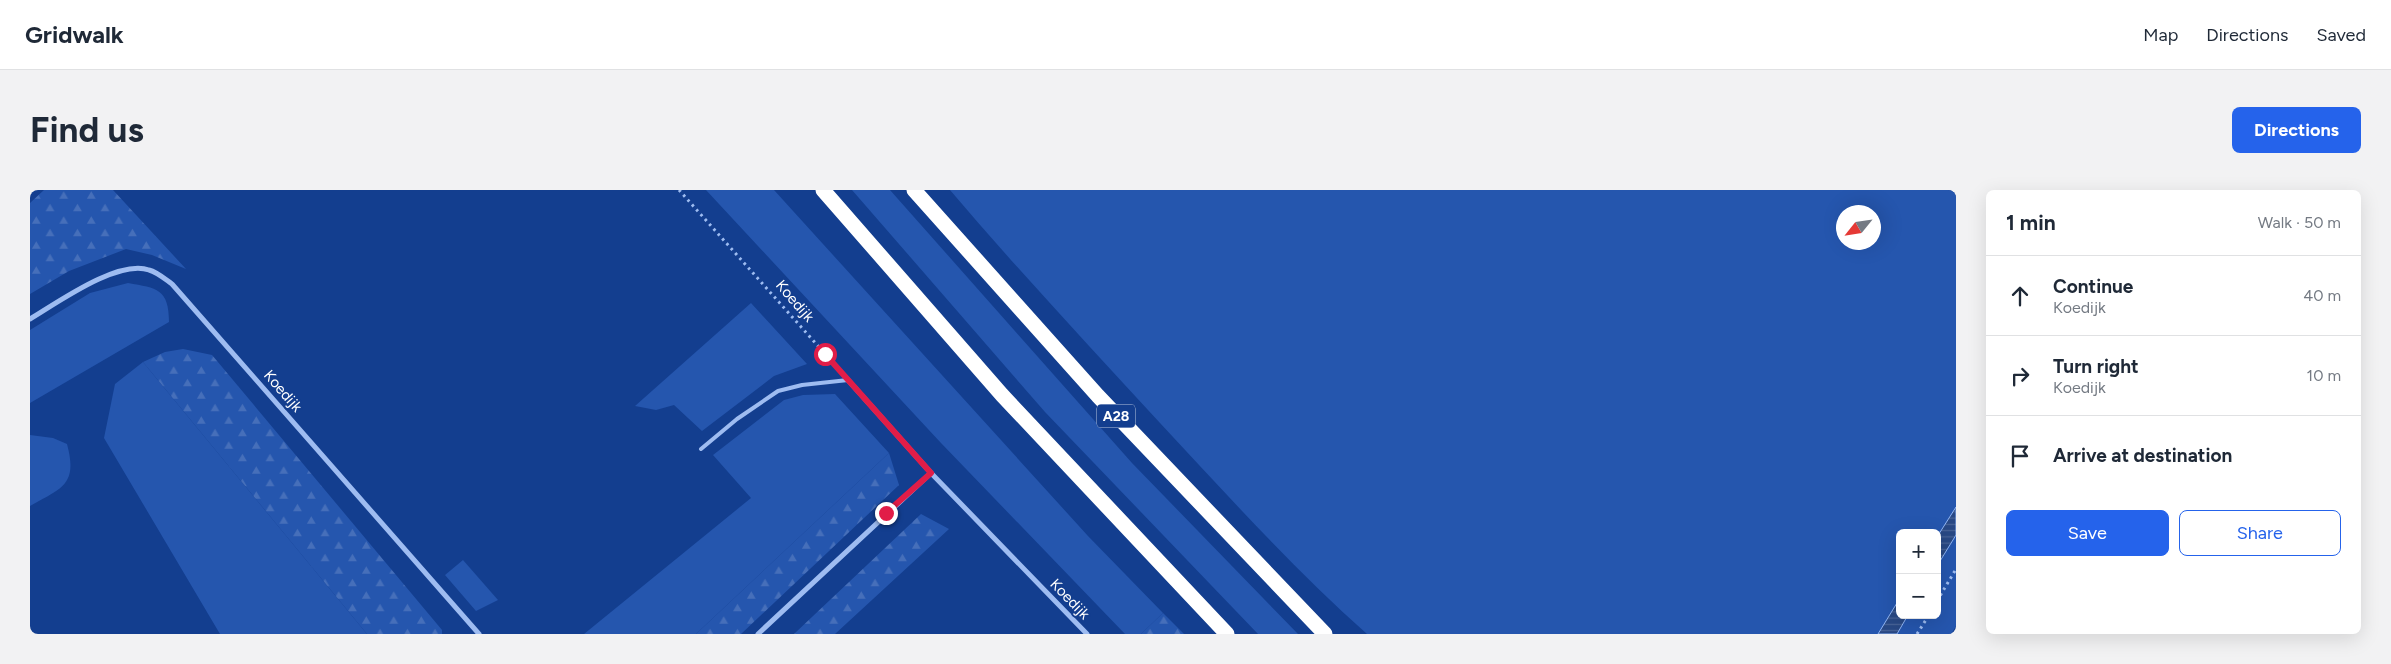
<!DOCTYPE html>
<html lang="en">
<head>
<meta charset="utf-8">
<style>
	:root { --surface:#fff; --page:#f2f2f3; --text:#1f2937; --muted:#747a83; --line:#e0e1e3; --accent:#2563eb }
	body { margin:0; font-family:Figtree,sans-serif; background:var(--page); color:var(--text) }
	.controls { position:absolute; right:15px; bottom:15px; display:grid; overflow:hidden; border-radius:8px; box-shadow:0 5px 20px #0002 }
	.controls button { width:45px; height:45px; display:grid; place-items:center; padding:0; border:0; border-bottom:1px solid var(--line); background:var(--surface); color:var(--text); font:25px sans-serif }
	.compass { position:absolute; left:1806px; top:15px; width:45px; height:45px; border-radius:50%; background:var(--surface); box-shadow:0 5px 20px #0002; rotate:240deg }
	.stop { position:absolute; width:15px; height:15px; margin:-11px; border:4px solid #e11d48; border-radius:50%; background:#fff }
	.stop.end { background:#e11d48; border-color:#fff; box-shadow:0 1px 5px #0008 }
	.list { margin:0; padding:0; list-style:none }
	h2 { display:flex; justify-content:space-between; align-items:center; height:65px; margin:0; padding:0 20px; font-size:21px }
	h2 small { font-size:16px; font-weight:400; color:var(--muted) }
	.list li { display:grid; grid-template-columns:32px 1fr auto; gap:15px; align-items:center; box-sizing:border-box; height:80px; padding:0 20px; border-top:1px solid var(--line) }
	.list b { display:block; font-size:19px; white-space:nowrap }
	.list p { margin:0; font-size:16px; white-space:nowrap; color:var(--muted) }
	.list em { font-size:16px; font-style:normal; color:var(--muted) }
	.actions { display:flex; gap:10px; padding:15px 20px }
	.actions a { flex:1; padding:11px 0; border:1px solid var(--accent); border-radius:8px; text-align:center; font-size:18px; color:var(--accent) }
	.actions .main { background:var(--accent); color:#fff }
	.icon { flex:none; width:28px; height:28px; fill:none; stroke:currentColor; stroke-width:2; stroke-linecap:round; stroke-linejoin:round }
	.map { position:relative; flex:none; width:1926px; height:444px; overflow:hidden; border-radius:8px }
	header { display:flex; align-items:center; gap:30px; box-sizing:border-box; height:70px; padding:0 25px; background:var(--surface); border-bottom:1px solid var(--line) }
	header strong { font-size:24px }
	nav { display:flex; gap:28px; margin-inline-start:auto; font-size:18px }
	.intro { display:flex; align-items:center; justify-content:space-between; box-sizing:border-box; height:120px; padding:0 30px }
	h1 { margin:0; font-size:35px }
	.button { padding:12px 22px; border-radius:8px; background:var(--accent); color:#fff; font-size:18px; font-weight:700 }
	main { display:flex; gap:30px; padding:0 30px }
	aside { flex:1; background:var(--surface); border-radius:8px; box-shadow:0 5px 20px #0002 }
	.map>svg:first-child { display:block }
	.green { fill:#2556ae; fill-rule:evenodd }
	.forest { fill:url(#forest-firs) }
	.water { fill:url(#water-rules); stroke:#90b5f4 }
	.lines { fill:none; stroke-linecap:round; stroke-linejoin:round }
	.path { stroke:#9ebcf1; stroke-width:3; stroke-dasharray:2.5 4; stroke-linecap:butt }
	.lane { stroke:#9ebcf1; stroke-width:4 }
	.street { stroke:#9ebcf1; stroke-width:5 }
	.highway { stroke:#fff; stroke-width:15 }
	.route { stroke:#e11d48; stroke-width:6 }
	.labels { text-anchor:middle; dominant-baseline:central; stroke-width:4; stroke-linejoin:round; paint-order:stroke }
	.shield { fill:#133e8f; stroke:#b8c5dd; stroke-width:1 }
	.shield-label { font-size:14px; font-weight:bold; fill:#fff }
	.street-label { font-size:15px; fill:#fff; stroke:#133e8f }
</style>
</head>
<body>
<header>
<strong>Gridwalk</strong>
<nav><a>Map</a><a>Directions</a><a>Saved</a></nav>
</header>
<div class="intro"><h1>Find us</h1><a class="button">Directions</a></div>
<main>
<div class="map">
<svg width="1926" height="444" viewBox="0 0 1926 444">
	<defs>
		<pattern id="forest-firs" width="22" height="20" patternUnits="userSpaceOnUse" patternTransform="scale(1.25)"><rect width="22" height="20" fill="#2556ae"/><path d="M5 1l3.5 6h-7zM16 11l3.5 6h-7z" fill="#466fba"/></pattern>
		<pattern id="water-rules" width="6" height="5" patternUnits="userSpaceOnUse" patternTransform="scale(1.25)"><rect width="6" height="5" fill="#284884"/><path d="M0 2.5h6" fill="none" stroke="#486396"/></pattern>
	</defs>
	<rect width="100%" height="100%" fill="#133e8f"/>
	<path class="green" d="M 676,0 L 744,0 L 1058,346 L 1133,423 L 1111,444 L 1095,444 L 911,253 Z
		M 822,0 L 860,0 L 1102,273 L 1268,444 L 1228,444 L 1015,222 Z
		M 920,0 L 1926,0 L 1926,317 L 1907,347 L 1907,343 L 1870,343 L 1870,408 L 1848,444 L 1337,444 C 1264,379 1197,305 1130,233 C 1059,156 988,80 920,0 ZM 1814,22 L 1844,22 L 1844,52 L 1814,52 Z
		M 98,93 C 127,98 139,99 139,132 L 0,213 L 0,140 L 60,103 Z
		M 721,113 L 777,174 L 744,186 L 672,241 L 644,215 L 626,220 L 605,216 Z
		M 113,172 L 337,444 L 190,444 L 74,248 L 85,194 Z
		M 805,204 L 859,263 L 666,444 L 554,444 L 721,308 L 683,265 L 754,210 L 773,205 Z
		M 0,245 L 23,248 L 37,254 C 48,295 32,298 0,316 Z
		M 1926,345 L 1926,436 L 1921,444 L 1867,444 L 1878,425 L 1907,425 L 1907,376 Z
		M 433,370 L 468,410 L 446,421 L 415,385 Z"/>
	<path class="forest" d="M 14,0 L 83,0 L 156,79 L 122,65 L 96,59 L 39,81 L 0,104 L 0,13 Z
		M 153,159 L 182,165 L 412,440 L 412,444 L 337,444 L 113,172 L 135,162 Z
		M 859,263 L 869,295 L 711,444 L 666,444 Z
		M 891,324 L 919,339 L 805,444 L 764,444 Z
		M 1133,423 L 1154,444 L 1111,444 Z"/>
	<path class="water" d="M 1926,317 L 1926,345 L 1907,376 L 1907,347 Z
		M 1870,408 L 1870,425 L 1878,425 L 1867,444 L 1848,444 Z"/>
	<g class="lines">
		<path class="path" d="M 649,0 L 805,175
			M 1907,411 L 1926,379
			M 1887,444 L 1899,425"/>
		<path class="lane" d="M 671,259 L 707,229 L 748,201 L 772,195 L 818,190"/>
		<path class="street" d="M 0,129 C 27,113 88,69 119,80 C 127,82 135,89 142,94 L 449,444
			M 818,190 L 901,283 L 1057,444
			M 728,444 L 901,283"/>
		<path class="highway" d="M 793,0 L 972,205 L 1197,444
			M 884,0 L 1068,206 L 1295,444"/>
	</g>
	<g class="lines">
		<path class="route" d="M 795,164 L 901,283 L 856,323"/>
	</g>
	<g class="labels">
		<rect class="shield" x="1067" y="214.5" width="38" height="23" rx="4"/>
		<g class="shield-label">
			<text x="1086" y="226">A28</text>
		</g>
		<g class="street-label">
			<text transform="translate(765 111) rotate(49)">Koedijk</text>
			<text transform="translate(253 201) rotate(49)">Koedijk</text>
			<text transform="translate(1040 409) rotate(46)">Koedijk</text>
		</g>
	</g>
</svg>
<div class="controls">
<button>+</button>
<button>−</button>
</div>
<svg class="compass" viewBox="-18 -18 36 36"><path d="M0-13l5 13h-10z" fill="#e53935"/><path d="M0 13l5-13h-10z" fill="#747a83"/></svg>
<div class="stop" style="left:795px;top:164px"></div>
<div class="stop end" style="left:856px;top:323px"></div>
</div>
<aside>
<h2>1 min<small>Walk · 50 m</small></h2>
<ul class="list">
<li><svg class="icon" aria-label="ahead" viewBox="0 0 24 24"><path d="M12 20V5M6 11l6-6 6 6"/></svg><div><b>Continue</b><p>Koedijk</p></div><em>40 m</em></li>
<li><svg class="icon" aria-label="right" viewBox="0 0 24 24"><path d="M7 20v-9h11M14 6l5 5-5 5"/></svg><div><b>Turn right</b><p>Koedijk</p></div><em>10 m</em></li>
<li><svg class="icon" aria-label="arrive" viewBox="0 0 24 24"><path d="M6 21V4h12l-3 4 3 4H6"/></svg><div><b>Arrive at destination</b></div></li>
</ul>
<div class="actions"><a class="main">Save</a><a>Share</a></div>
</aside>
</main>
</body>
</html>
